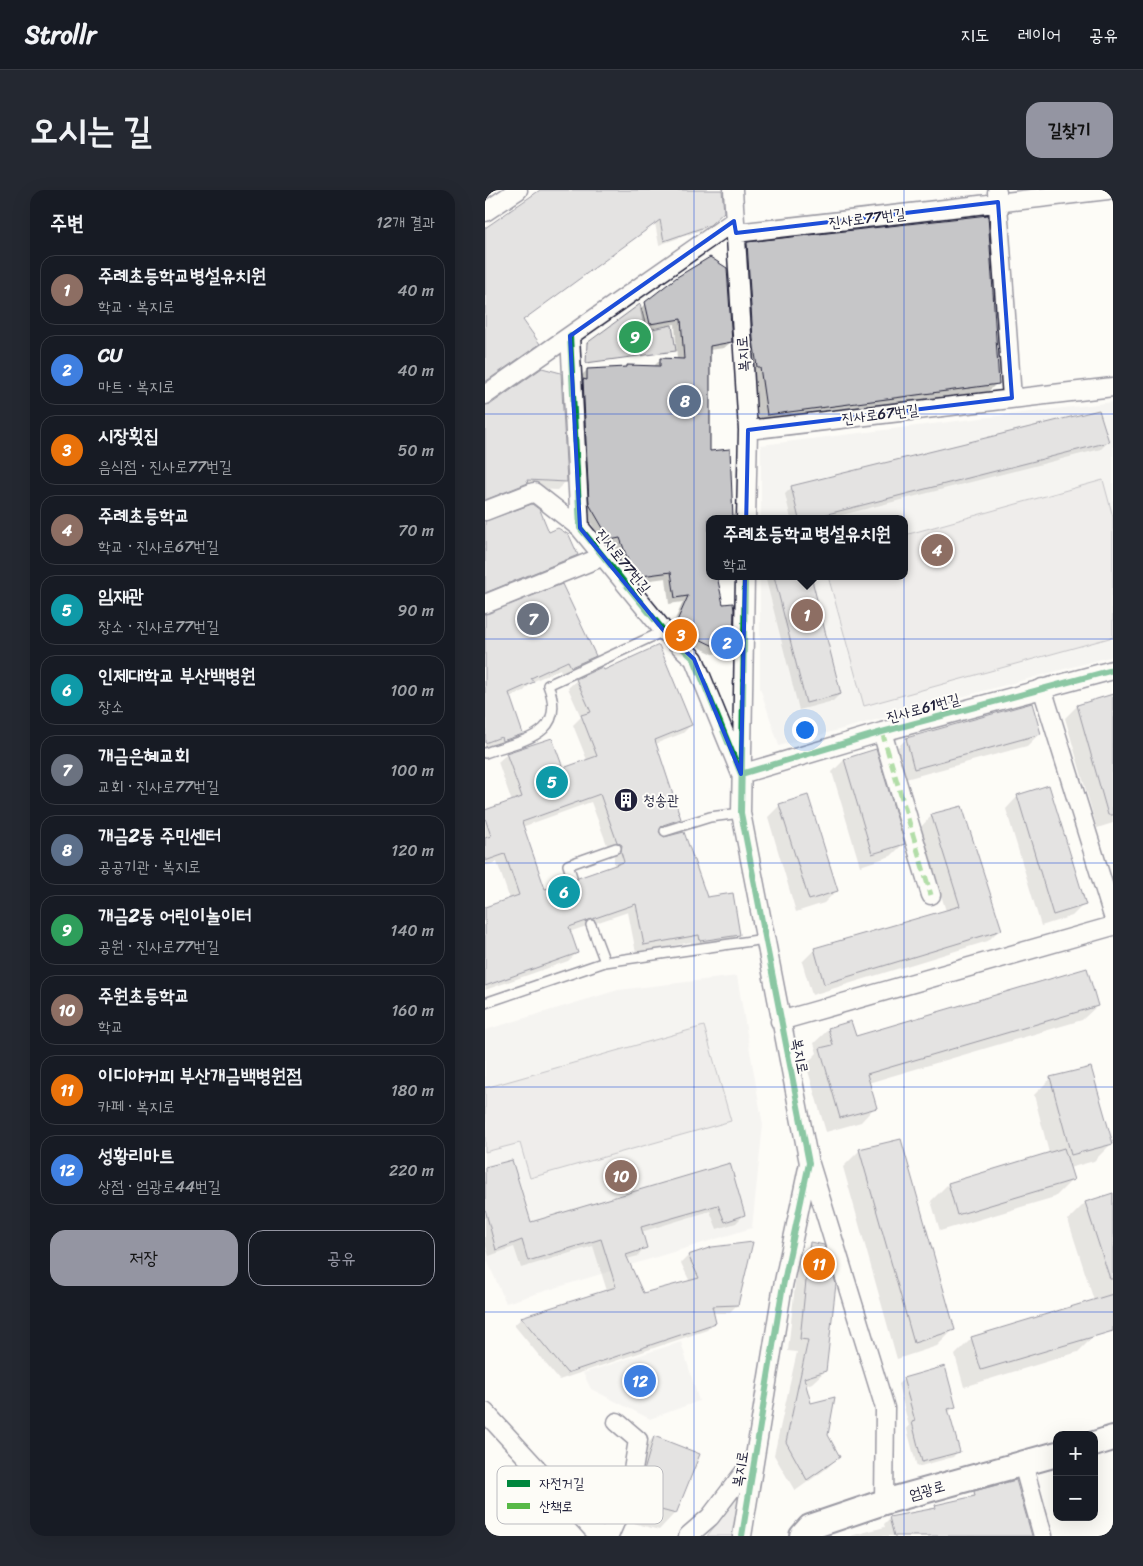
<!DOCTYPE html>
<html lang="ko">
<head>
<meta charset="utf-8">
<style>
	:root { --surface:#171b24; --page:#242831; --text:#f1f3f6; --muted:#9ea1a6; --line:#363941; --accent:#9495a2 }
	body { margin:0; font-family:Sriracha,"Poor Story",sans-serif; background:var(--page); color:var(--text) }
	.controls { position:absolute; right:15px; bottom:15px; display:grid; overflow:hidden; border-radius:10px; box-shadow:0 5px 20px #0002 }
	.controls button { width:45px; height:45px; display:grid; place-items:center; padding:0; border:0; border-bottom:1px solid var(--line); background:var(--surface); color:var(--text); font:25px sans-serif }
	.you { position:absolute; left:319px; top:539px; width:18px; height:18px; margin:-12px; border:4px solid #fff; border-radius:50%; background:#1a73e8; box-shadow:0 0 0 8px #1a73e833 }
	.badge { display:grid; place-items:center; width:32px; height:32px; border-radius:50%; background:var(--accent); color:#fff; font-size:16px; font-weight:700 }
	.pin { position:absolute; translate:-50% -50%; border:2px solid #fff; box-shadow:0 1px 5px #0006 }
	.popup { position:absolute; left:221px; top:325px; width:202px; height:65px; box-sizing:border-box; display:grid; place-content:center; border-radius:10px; background:var(--surface); filter:drop-shadow(0 1px 4px #0005); font-size:16px; white-space:nowrap; color:var(--muted) }
	.popup b { font-size:19px; color:var(--text) }
	.popup::after { content:''; position:absolute; left:50%; top:100%; margin-left:-10px; border:10px solid transparent; border-top-color:var(--surface) }
	.list { margin:0; padding:0; list-style:none }
	h2 { display:flex; justify-content:space-between; align-items:center; height:65px; margin:0; padding:0 20px; font-size:21px }
	h2 small { font-size:16px; font-weight:400; color:var(--muted) }
	.list li { display:grid; grid-template-columns:32px 1fr auto; gap:15px; align-items:center; box-sizing:border-box; height:70px; margin:0 10px 10px; padding:0 10px; border:1px solid var(--line); border-radius:15px }
	.list b { display:block; font-size:19px; white-space:nowrap }
	.list p { margin:0; font-size:16px; white-space:nowrap; color:var(--muted) }
	.list em { font-size:16px; font-style:normal; color:var(--muted) }
	.actions { display:flex; gap:10px; padding:15px 20px }
	.actions a { flex:1; padding:11px 0; border:1px solid var(--accent); border-radius:15px; text-align:center; font-size:18px; color:var(--accent) }
	.actions .main { background:var(--accent); color:#111 }
	.map { position:relative; flex:none; width:628px; height:1346px; overflow:hidden; border-radius:15px }
	header { display:flex; align-items:center; gap:30px; box-sizing:border-box; height:70px; padding:0 25px; background:var(--surface); border-bottom:1px solid var(--line) }
	header strong { font-size:24px }
	nav { display:flex; gap:28px; margin-inline-start:auto; font-size:18px }
	.intro { display:flex; align-items:center; justify-content:space-between; box-sizing:border-box; height:120px; padding:0 30px }
	h1 { margin:0; font-size:35px }
	.button { padding:12px 22px; border-radius:15px; background:var(--accent); color:#111; font-size:18px; font-weight:700 }
	main { display:flex; gap:30px; padding:0 30px }
	aside { flex:1; background:var(--surface); border-radius:15px; box-shadow:0 5px 20px #0002 }
	.map>svg:first-child { display:block }
	.built { fill:#ecece9 }
	.green { fill:#dddcdb; stroke:#807f8b }
	.shadow { fill:#0003; fill-rule:evenodd }
	.building { fill:#c6c6c8; stroke:#22223b; fill-rule:evenodd }
	.lines { fill:none; stroke-linecap:round; stroke-linejoin:round }
	.lane-casing { stroke:#22223b; stroke-width:12 }
	.street-casing { stroke:#22223b; stroke-width:21 }
	.secondary-casing { stroke:#22223b; stroke-width:28 }
	.lane { stroke:#fdfcf7; stroke-width:9 }
	.street { stroke:#fdfcf7; stroke-width:18 }
	.secondary { stroke:#fdfcf7; stroke-width:24 }
	.quiet { stroke:#58b947; stroke-width:5; stroke-dasharray:10 5; stroke-linecap:butt }
	.cycleway-casing { stroke:#fdfcf7; stroke-width:9 }
	.cycleway { stroke:#00873e; stroke-width:6 }
	.marked { fill:none; stroke:#1d4ed8; stroke-width:4; stroke-linejoin:round }
	.grid { fill:none; stroke:#1d4ed8; stroke-width:1; stroke-opacity:0.55 }
	.labels { text-anchor:middle; dominant-baseline:central; stroke-width:4; stroke-linejoin:round; paint-order:stroke }
	.street-label { font-size:15px; fill:#22223b; stroke:#fdfcf7 }
	.poi-label { font-size:15px; fill:#22223b; stroke:#fdfcf7; text-anchor:start }
	.key { fill:#fdfcf7; stroke:#bbbbbf; stroke-width:1 }
	.key-label { font-size:14px; fill:#22223b }
</style>
</head>
<body>
<header>
<strong>Strollr</strong>
<nav><a>지도</a><a>레이어</a><a>공유</a></nav>
</header>
<div class="intro"><h1>오시는 길</h1><a class="button">길찾기</a></div>
<main>
<aside>
<h2>주변<small>12개 결과</small></h2>
<ul class="list">
<li><span class="badge" style="background:#8d6e63">1</span><div><b>주례초등학교병설유치원</b><p>학교 · 복지로</p></div><em>40 m</em></li>
<li><span class="badge" style="background:#3f7fe0">2</span><div><b>CU</b><p>마트 · 복지로</p></div><em>40 m</em></li>
<li><span class="badge" style="background:#e8710a">3</span><div><b>시장횟집</b><p>음식점 · 진사로77번길</p></div><em>50 m</em></li>
<li><span class="badge" style="background:#8d6e63">4</span><div><b>주례초등학교</b><p>학교 · 진사로67번길</p></div><em>70 m</em></li>
<li><span class="badge" style="background:#0f9aa8">5</span><div><b>임재관</b><p>장소 · 진사로77번길</p></div><em>90 m</em></li>
<li><span class="badge" style="background:#0f9aa8">6</span><div><b>인제대학교 부산백병원</b><p>장소</p></div><em>100 m</em></li>
<li><span class="badge" style="background:#6b7280">7</span><div><b>개금은혜교회</b><p>교회 · 진사로77번길</p></div><em>100 m</em></li>
<li><span class="badge" style="background:#5c6f8a">8</span><div><b>개금2동 주민센터</b><p>공공기관 · 복지로</p></div><em>120 m</em></li>
<li><span class="badge" style="background:#2e9e5b">9</span><div><b>개금2동 어린이놀이터</b><p>공원 · 진사로77번길</p></div><em>140 m</em></li>
<li><span class="badge" style="background:#8d6e63">10</span><div><b>주원초등학교</b><p>학교</p></div><em>160 m</em></li>
<li><span class="badge" style="background:#e8710a">11</span><div><b>이디야커피 부산개금백병원점</b><p>카페 · 복지로</p></div><em>180 m</em></li>
<li><span class="badge" style="background:#3f7fe0">12</span><div><b>성황리마트</b><p>상점 · 엄광로44번길</p></div><em>220 m</em></li>
</ul>
<div class="actions"><a class="main">저장</a><a>공유</a></div>
</aside>
<div class="map">
<svg width="628" height="1346" viewBox="0 0 628 1346">
	<rect width="100%" height="100%" fill="#fdfcf7"/>
	<filter id="ink" filterUnits="userSpaceOnUse"><feTurbulence type="fractalNoise" baseFrequency=".02" numOctaves="2"/><feDisplacementMap in="SourceGraphic" scale="10" xChannelSelector="R" yChannelSelector="G"/><feConvolveMatrix kernelMatrix="1 2 1 2 8 2 1 2 1" color-interpolation-filters="sRGB"/></filter>
	<g filter="url(#ink)">
		<path class="built" d="M 628,212 L 628,466 L 294,556 L 275,498 L 275,386 L 420,386 L 420,329 L 276,329 L 276,255 Z
			M 252,786 L 278,935 L 267,1038 L 21,1113 L 0,1066 L 0,840 L 133,800 Z
			M 196,1152 L 214,1211 L 165,1229 L 106,1199 L 98,1183 Z"/>
		<path class="green" d="M 155,114 L 162,140 L 187,135 L 191,161 L 101,173 L 102,153 Z
			M 618,290 L 628,327 L 628,447 L 379,516 L 343,386 L 420,386 L 420,345 Z
			M 219,836 L 246,931 L 45,988 L 35,953 L 0,962 L 0,898 Z
			M 260,1298 L 249,1346 L 222,1346 Z"/>
		<path class="shadow" d="M 56,0 L 236,0 L 237,22 L 219,39 L 174,55 L 170,33 L 37,130 L 23,176 L 0,192 L 0,38 Z
			M 262,54 L 512,193 L 504,201 L 274,232 L 255,62 Z
			M 161,113 L 246,152 L 239,158 L 224,160 L 225,386 L 247,455 L 241,461 L 228,464 L 197,449 L 186,438 L 198,412 L 184,414 L 181,388 L 143,393 L 128,354 L 119,355 L 99,321 L 92,196 L 96,192 L 96,186 L 102,180 L 169,176 L 175,170 L 192,170 L 190,134 L 159,140 L 155,119 Z
			M 0,221 L 81,291 L 72,300 L 36,298 L 0,314 Z
			M 623,252 L 616,259 L 341,329 L 306,329 L 300,304 L 307,297 Z
			M 0,332 L 64,344 L 91,365 L 83,373 L 0,407 Z
			M 280,386 L 325,386 L 355,504 L 348,511 L 314,520 Z
			M 0,425 L 110,465 L 101,474 L 77,485 L 75,479 L 47,492 L 39,501 L 24,507 L 36,544 L 28,552 L 8,559 L 7,555 L 0,557 Z
			M 92,490 L 206,535 L 198,543 L 170,554 L 195,629 L 186,638 L 172,642 L 221,709 L 253,744 L 245,753 L 207,759 L 206,752 L 151,763 L 143,722 L 84,742 L 92,763 L 83,771 L 0,800 L 0,718 L 25,710 L 12,672 L 0,676 L 0,621 L 27,612 L 13,572 L 22,564 L 77,580 L 102,570 L 88,535 L 96,527 L 83,498 ZM 106,612 L 124,660 L 129,664 L 129,676 L 89,694 L 60,701 L 37,637 Z
			M 592,516 L 628,516 L 628,633 L 612,638 L 580,528 Z
			M 554,544 L 542,556 L 417,590 L 409,561 L 421,549 Z
			M 359,570 L 418,654 L 406,666 L 375,676 L 347,582 Z
			M 533,606 L 599,714 L 587,726 L 556,736 L 521,619 Z
			M 295,615 L 351,701 L 339,713 L 311,722 L 283,627 Z
			M 447,625 L 515,739 L 503,751 L 327,805 L 317,772 L 329,760 L 461,721 L 435,638 Z
			M 612,816 L 597,830 L 383,893 L 390,917 L 376,932 L 341,942 L 321,874 L 332,863 L 329,853 L 344,839 L 370,848 Z
			M 566,888 L 626,954 L 609,971 L 584,978 L 587,990 L 570,1007 L 455,1041 L 446,1011 L 463,994 L 564,963 L 549,905 Z
			M 375,960 L 469,1139 L 452,1156 L 412,1169 L 358,977 Z
			M 244,974 L 259,1025 L 251,1033 L 232,1039 L 225,1021 L 156,1042 L 160,1058 L 153,1066 L 142,1069 L 158,1105 L 205,1092 L 196,1073 L 203,1066 L 252,1115 L 244,1123 L 227,1123 L 230,1132 L 222,1140 L 74,1190 L 29,1135 L 37,1128 L 122,1101 L 108,1056 L 36,1078 L 29,1057 L 4,1066 L 0,1053 L 0,978 L 45,1033 Z
			M 628,1004 L 628,1118 L 613,1123 L 583,1030 L 600,1013 Z
			M 325,1054 L 340,1181 L 327,1193 L 320,1196 L 325,1215 L 353,1267 L 341,1279 L 310,1301 L 289,1265 L 312,1162 L 303,1161 L 313,1066 Z
			M 610,1145 L 593,1162 L 479,1197 L 470,1165 L 487,1148 Z
			M 419,1189 L 470,1216 L 463,1223 L 473,1261 L 468,1267 L 432,1277 L 422,1239 L 424,1236 L 413,1194 Z
			M 169,1247 L 190,1323 L 174,1340 L 134,1329 L 153,1264 Z
			M 530,1291 L 547,1346 L 365,1346 L 400,1337 L 399,1334 L 405,1328 L 447,1320 L 451,1317 L 483,1309 L 490,1302 Z"/>
		<path class="building" d="M 55,0 L 237,0 L 239,22 L 225,35 L 179,51 L 175,30 L 38,130 L 55,154 L 0,192 L 0,38 Z
			M 503,25 L 514,194 L 282,225 L 275,177 L 272,177 L 268,149 L 262,52 Z
			M 225,67 L 242,78 L 247,152 L 225,156 L 225,261 L 245,259 L 248,329 L 224,329 L 224,386 L 232,386 L 238,414 L 248,413 L 249,420 L 248,455 L 235,459 L 204,444 L 192,431 L 203,406 L 190,408 L 186,382 L 149,387 L 135,348 L 125,350 L 104,314 L 98,189 L 102,190 L 102,179 L 142,177 L 142,175 L 175,176 L 175,168 L 199,169 L 196,129 L 165,134 L 160,112 L 192,87 Z
			M 57,178 L 76,183 L 82,292 L 42,290 L 43,293 L 0,310 L 0,215 L 6,214 Z
			M 614,220 L 624,252 L 323,329 L 314,329 L 306,296 Z
			M 47,314 L 55,320 L 64,342 L 73,338 L 84,345 L 93,365 L 0,403 L 0,331 Z
			M 289,386 L 326,386 L 356,504 L 321,513 Z
			M 77,394 L 111,466 L 86,477 L 83,471 L 46,488 L 49,492 L 24,503 L 38,544 L 17,551 L 16,547 L 0,553 L 0,424 Z
			M 174,455 L 207,535 L 170,550 L 196,629 L 178,635 L 174,642 L 179,647 L 199,642 L 222,707 L 248,703 L 255,745 L 215,751 L 214,745 L 159,755 L 151,714 L 84,737 L 93,763 L 0,796 L 0,717 L 34,705 L 20,664 L 0,671 L 0,648 L 6,646 L 0,628 L 0,620 L 37,607 L 21,563 L 67,548 L 78,578 L 112,566 L 96,525 L 106,522 L 91,489 L 117,477 L 119,480 ZM 115,604 L 132,652 L 137,655 L 136,662 L 139,672 L 93,688 L 89,693 L 83,691 L 60,699 L 37,632 Z
			M 628,504 L 628,625 L 623,625 L 592,515 Z
			M 547,513 L 556,544 L 429,579 L 421,548 Z
			M 391,559 L 420,654 L 387,664 L 359,569 Z
			M 564,595 L 601,715 L 568,725 L 532,605 Z
			M 323,605 L 353,701 L 324,710 L 294,614 Z
			M 477,616 L 517,740 L 339,794 L 329,758 L 475,716 L 446,624 Z
			M 602,778 L 613,816 L 382,884 L 392,918 L 355,928 L 335,858 L 348,855 L 343,838 L 366,831 L 371,846 Z
			M 606,877 L 628,954 L 586,965 L 565,887 Z
			M 416,949 L 470,1140 L 429,1153 L 374,959 Z
			M 579,958 L 589,990 L 472,1025 L 463,993 Z
			M 27,970 L 46,1032 L 245,973 L 260,1025 L 240,1032 L 233,1015 L 156,1037 L 162,1058 L 141,1065 L 158,1103 L 214,1088 L 203,1065 L 227,1057 L 268,1052 L 253,1115 L 227,1116 L 231,1133 L 82,1183 L 36,1127 L 131,1097 L 116,1049 L 43,1071 L 37,1050 L 11,1060 L 0,1019 L 0,977 Z
			M 628,1003 L 628,1089 L 625,1089 L 600,1012 Z
			M 325,1052 L 339,1055 L 351,1094 L 341,1181 L 319,1188 L 326,1213 L 350,1207 L 343,1245 L 355,1267 L 322,1290 L 301,1252 L 323,1150 L 315,1149 Z
			M 628,1104 L 628,1141 L 496,1180 L 486,1147 Z
			M 460,1176 L 471,1217 L 463,1219 L 475,1262 L 437,1272 L 427,1232 L 430,1231 L 418,1188 Z
			M 169,1246 L 215,1264 L 191,1324 L 150,1313 Z
			M 531,1290 L 547,1346 L 409,1346 L 404,1327 L 451,1318 L 450,1315 L 490,1306 L 489,1301 Z"/>
		<g class="lines">
			<g class="lane-casing">
				<path id="lane" d="M 0,563 C 37,550 83,546 63,495 L 179,441
					M 180,641 L 225,627 L 256,623
					M 87,687 L 83,675 L 131,658
					M 106,735 L 120,772 L 280,749
					M 0,813 L 120,772"/>
			</g>
			<g class="street-casing">
				<path id="street" d="M 248,0 L 263,240 L 261,329
					M 512,2 L 527,208
					M 0,22 L 33,0
					M 251,43 L 623,0
					M 85,146 L 95,338 L 179,441 L 209,469 L 256,584 L 397,542 L 628,480
					M 0,205 L 249,31
					M 263,240 L 628,197
					M 0,321 L 49,302 L 95,338
					M 0,414 L 119,366
					M 557,498 L 628,726
					M 397,542 L 446,705
					M 295,831 L 628,736
					M 325,974 L 400,1218 L 399,1312
					M 0,1222 L 114,1346
					M 538,1274 L 558,1346
					M 124,1346 L 145,1298 L 153,1250 L 132,1232
					M 203,1346 L 225,1327 L 267,1272
					M 257,1346 L 297,1101 L 324,973 L 256,623 L 260,386"/>
			</g>
			<g class="secondary-casing">
				<path id="secondary" d="M 609,1254 L 628,1248
					M 317,1346 L 325,1337 L 399,1312 L 572,1264"/>
			</g>
			<use href="#lane" class="lane"/>
			<use href="#street" class="street"/>
			<use href="#secondary" class="secondary"/>
			<path class="quiet" d="M 397,542 L 446,705"/>
			<g class="cycleway-casing">
				<path id="cycleway" d="M 85,146 L 95,338 L 179,441 L 209,469 L 256,584 L 397,542 L 628,480
					M 257,1346 L 297,1101 L 324,973 L 256,623 L 260,386"/>
			</g>
			<use href="#cycleway" class="cycleway"/>
		</g>
	</g>
	<path d="M0 0H628V1346H0ZM 513,12 L 527,208 L 263,240 L 256,584 L 209,469 L 179,441 L 95,338 L 85,146 L 249,31 L 251,43 Z" fill="#fdfcf7" fill-opacity=".55" fill-rule="evenodd"/>
	<path class="marked" d="M 513,12 L 527,208 L 263,240 L 256,584 L 209,469 L 179,441 L 95,338 L 85,146 L 249,31 L 251,43 Z"/>
	<path class="grid" d="M 209,0 L 209,1346M 419,0 L 419,1346M 0,224 L 628,224M 0,449 L 628,449M 0,673 L 628,673M 0,897 L 628,897M 0,1122 L 628,1122"/>
	<defs>
		<g id="building-disc" transform="scale(1.25)"><circle r="9.5" fill="#22223b" stroke="#fdfcf7"/><path d="M-4-6H4V6H1V3H-1V6H-4ZM-2.5-4.3h1.7v1.8h-1.7ZM.8-4.3h1.7v1.8H.8ZM-2.5-1h1.7V.8h-1.7ZM.8-1h1.7V.8H.8Z" fill="#fff"/></g>
	</defs>
	<g fill-rule="evenodd">
		<use href="#building-disc" x="141" y="610"/>
	</g>
	<g class="labels">
		<g class="street-label">
			<text transform="translate(382 28) rotate(-7)">진사로77번길</text>
			<text transform="translate(258 164) rotate(-94)">복지로</text>
			<text transform="translate(395 224) rotate(-7)">진사로67번길</text>
			<text transform="translate(138 371) rotate(51)">진사로77번길</text>
			<text transform="translate(438 518) rotate(-15)">진사로61번길</text>
			<text transform="translate(315 866) rotate(79)">복지로</text>
			<text transform="translate(255 1279) rotate(-81)">복지로</text>
			<text transform="translate(442 1300) rotate(-16)">엄광로</text>
		</g>
		<g class="poi-label">
			<text x="158" y="610">청송관</text>
		</g>
	</g>
	<rect x="12" y="1276" width="166" height="58" rx="8" class="key"/>
	<rect x="22" y="1290" width="23" height="7" fill="#00873e"/>
	<rect x="22" y="1313" width="23" height="6" fill="#58b947"/>
	<g class="key-label">
		<text x="54" y="1298">자전거길</text>
		<text x="54" y="1321">산책로</text>
	</g>
</svg>
<div class="controls">
<button>+</button>
<button>−</button>
</div>
<div class="you"></div>
<div class="pin badge" style="left:322px;top:425px;background:#8d6e63">1</div>
<div class="popup"><b>주례초등학교병설유치원</b>학교</div>
<div class="pin badge" style="left:242px;top:453px;background:#3f7fe0">2</div>
<div class="pin badge" style="left:196px;top:445px;background:#e8710a">3</div>
<div class="pin badge" style="left:452px;top:360px;background:#8d6e63">4</div>
<div class="pin badge" style="left:67px;top:592px;background:#0f9aa8">5</div>
<div class="pin badge" style="left:79px;top:702px;background:#0f9aa8">6</div>
<div class="pin badge" style="left:48px;top:429px;background:#6b7280">7</div>
<div class="pin badge" style="left:200px;top:211px;background:#5c6f8a">8</div>
<div class="pin badge" style="left:150px;top:147px;background:#2e9e5b">9</div>
<div class="pin badge" style="left:136px;top:986px;background:#8d6e63">10</div>
<div class="pin badge" style="left:334px;top:1074px;background:#e8710a">11</div>
<div class="pin badge" style="left:155px;top:1191px;background:#3f7fe0">12</div>
</div>
</main>
</body>
</html>
